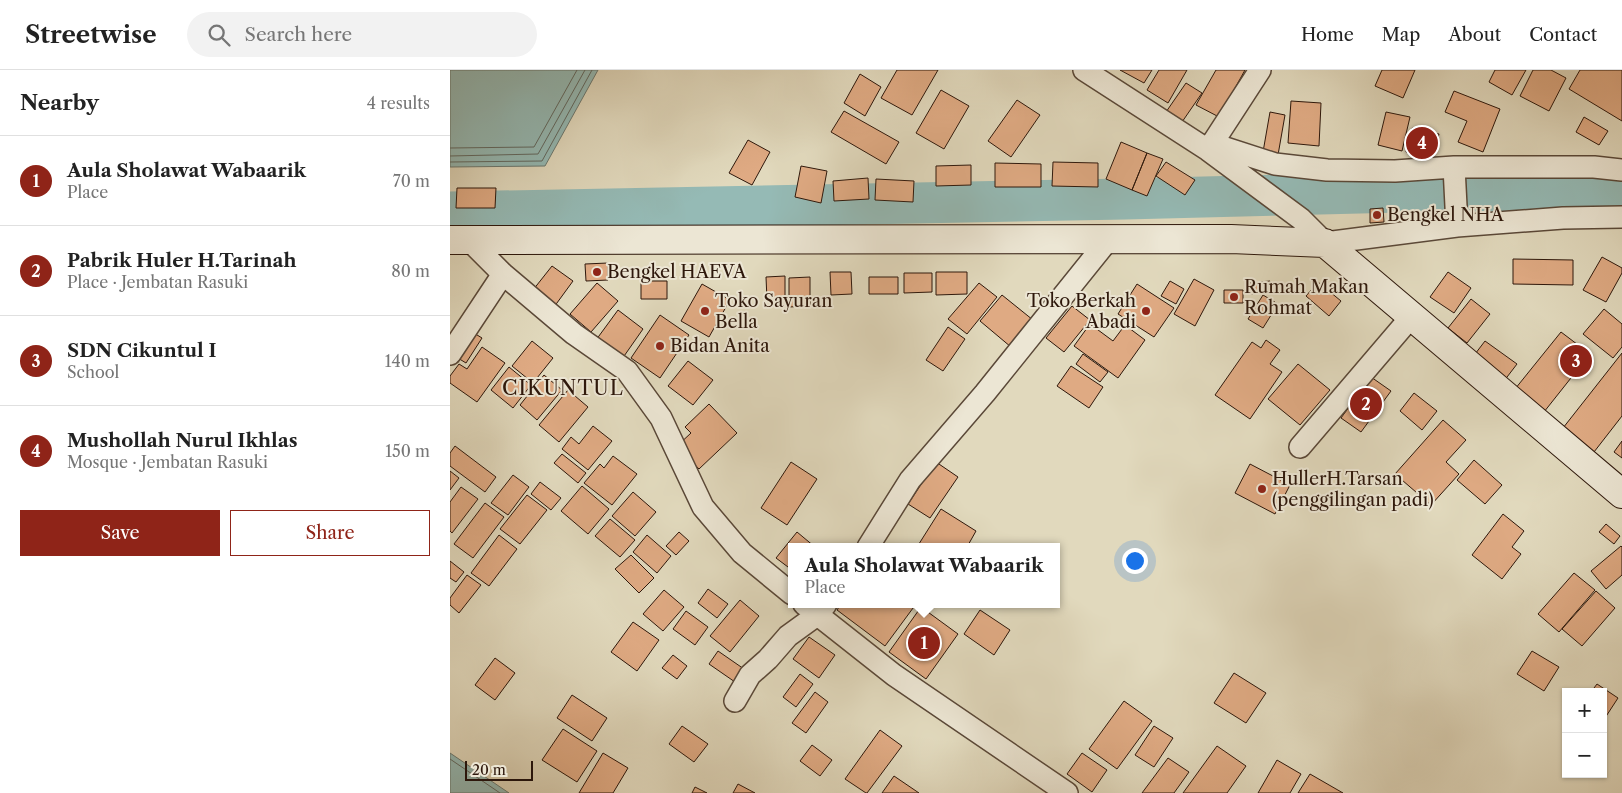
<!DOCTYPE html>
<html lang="en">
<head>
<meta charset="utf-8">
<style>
	:root { --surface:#fff; --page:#f2f2f2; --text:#222; --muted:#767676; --line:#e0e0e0; --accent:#8f2418 }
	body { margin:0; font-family:"Libre Caslon Text",serif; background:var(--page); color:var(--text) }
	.controls { position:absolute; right:15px; bottom:15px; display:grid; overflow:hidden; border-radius:0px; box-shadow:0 1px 4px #0004 }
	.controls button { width:45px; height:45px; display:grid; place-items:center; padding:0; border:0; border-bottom:1px solid var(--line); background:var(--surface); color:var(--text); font:25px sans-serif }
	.scale { position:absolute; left:15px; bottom:12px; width:68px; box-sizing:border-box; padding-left:5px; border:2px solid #2d170b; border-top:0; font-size:14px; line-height:18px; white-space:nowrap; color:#2d170b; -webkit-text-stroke:4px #ece6d4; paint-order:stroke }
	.you { position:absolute; left:684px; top:490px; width:18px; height:18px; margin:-12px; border:4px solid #fff; border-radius:50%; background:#1a73e8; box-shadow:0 0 0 8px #1a73e833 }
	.badge { display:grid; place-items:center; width:32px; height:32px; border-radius:50%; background:var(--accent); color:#fff; font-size:16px; font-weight:700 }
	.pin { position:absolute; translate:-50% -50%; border:2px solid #fff; box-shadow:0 1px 5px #0006 }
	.popup { position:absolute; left:338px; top:473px; width:272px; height:65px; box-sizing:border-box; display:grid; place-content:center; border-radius:0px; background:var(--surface); filter:drop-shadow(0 1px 4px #0005); font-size:16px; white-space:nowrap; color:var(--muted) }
	.popup b { font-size:19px; color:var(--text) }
	.popup::after { content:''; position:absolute; left:50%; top:100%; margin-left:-10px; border:10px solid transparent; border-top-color:var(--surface) }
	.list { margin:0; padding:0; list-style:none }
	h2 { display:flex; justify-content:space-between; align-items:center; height:65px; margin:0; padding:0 20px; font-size:21px }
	h2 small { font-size:16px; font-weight:400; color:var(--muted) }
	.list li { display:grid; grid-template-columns:32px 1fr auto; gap:15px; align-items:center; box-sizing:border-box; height:90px; padding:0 20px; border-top:1px solid var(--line) }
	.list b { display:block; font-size:19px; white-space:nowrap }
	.list p { margin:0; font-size:16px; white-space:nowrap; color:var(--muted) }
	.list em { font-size:16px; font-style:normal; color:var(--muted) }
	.actions { display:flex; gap:10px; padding:15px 20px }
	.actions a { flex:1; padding:11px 0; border:1px solid var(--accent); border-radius:0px; text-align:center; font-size:18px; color:var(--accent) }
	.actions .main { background:var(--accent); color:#fff }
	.icon { flex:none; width:28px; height:28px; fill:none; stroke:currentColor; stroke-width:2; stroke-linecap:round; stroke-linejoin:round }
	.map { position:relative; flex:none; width:1172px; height:723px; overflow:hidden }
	header { display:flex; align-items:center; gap:30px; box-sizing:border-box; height:70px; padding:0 25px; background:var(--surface); border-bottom:1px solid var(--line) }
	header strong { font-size:24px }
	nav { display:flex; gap:28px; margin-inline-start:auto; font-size:18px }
	.search { width:350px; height:45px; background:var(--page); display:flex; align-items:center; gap:12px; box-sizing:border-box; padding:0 18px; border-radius:28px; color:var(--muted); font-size:19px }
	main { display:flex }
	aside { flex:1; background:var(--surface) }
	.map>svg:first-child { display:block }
	.water { fill:#95bab5; stroke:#6b7971 }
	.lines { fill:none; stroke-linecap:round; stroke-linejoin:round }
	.shore { stroke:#616860; stroke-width:1 }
	.river { stroke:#95bab5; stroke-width:41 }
	.building { fill:#dfaa83; stroke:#2d170b }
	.street-casing { stroke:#5a4838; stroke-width:24 }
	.secondary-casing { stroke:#2d170b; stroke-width:30 }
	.street { stroke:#ece6d4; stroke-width:21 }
	.secondary { stroke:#ece6d4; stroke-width:28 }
	.poi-dot { fill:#8f2418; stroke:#ece6d4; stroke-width:2 }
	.labels { text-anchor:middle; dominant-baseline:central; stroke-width:4; stroke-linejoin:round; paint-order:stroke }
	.poi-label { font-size:18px; fill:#2d170b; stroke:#ece6d4; text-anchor:start }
	.quarter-label { font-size:20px; letter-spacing:1px; fill:#2d170b; stroke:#ece6d4 }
</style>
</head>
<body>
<header>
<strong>Streetwise</strong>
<div class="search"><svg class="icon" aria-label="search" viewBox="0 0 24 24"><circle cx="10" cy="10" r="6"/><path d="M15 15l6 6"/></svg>Search here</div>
<nav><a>Home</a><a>Map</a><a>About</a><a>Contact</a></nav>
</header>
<main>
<aside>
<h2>Nearby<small>4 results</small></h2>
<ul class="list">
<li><span class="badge">1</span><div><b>Aula Sholawat Wabaarik</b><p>Place</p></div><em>70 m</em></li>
<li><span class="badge">2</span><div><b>Pabrik Huler H.Tarinah</b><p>Place · Jembatan Rasuki</p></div><em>80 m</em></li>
<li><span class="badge">3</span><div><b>SDN Cikuntul I</b><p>School</p></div><em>140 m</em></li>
<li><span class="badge">4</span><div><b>Mushollah Nurul Ikhlas</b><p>Mosque · Jembatan Rasuki</p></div><em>150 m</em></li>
</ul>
<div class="actions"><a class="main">Save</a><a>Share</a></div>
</aside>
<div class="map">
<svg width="1172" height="723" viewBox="0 0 1172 723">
	<rect width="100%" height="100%" fill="#e1d9bd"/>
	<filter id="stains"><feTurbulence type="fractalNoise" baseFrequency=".004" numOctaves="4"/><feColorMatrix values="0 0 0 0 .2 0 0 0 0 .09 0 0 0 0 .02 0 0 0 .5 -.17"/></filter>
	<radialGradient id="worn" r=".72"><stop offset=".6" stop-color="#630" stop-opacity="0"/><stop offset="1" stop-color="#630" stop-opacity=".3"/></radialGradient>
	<path class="water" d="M 0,0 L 148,0 L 95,96 L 0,97 Z
		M 0,683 L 59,723 L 0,723 Z"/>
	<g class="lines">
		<path class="shore" d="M 0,78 L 84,77 L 127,0
			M 0,86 L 88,84 L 135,0
			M 0,92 L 92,91 L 142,0
			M 0,689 L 50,723"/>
		<path class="river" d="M 0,142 L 675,129 L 991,121 L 1172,121"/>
	</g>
	<path class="building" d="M 447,0 L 488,0 L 462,45 L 431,28 Z
		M 670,0 L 702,0 L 694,13 Z
		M 709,0 L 737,0 L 718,33 L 697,20 Z
		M 766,0 L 795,0 L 769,47 L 746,35 Z
		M 932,0 L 965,0 L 953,28 L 925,16 Z
		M 1045,0 L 1076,0 L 1062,25 L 1039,12 Z
		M 1083,0 L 1101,0 L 1116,8 L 1099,41 L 1070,26 Z
		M 1130,0 L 1172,0 L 1172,51 L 1119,19 Z
		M 410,4 L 431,17 L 415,46 L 394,33 Z
		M 736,13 L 752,23 L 732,52 L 716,42 Z
		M 491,20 L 519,36 L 494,79 L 466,63 Z
		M 1004,21 L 1050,39 L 1033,82 L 1008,72 L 1017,51 L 995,42 Z
		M 567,30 L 590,45 L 561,87 L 538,71 Z
		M 841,31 L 871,33 L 869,76 L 838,73 Z
		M 394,41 L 449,72 L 436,94 L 381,62 Z
		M 820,42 L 835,45 L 828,85 L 813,82 Z
		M 936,42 L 960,47 L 952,81 L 928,75 Z
		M 1134,47 L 1158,61 L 1149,75 L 1126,62 Z
		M 962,58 L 989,64 L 983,88 L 956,82 Z
		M 298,70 L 320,82 L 302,115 L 279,103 Z
		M 671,72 L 697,83 L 682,120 L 656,109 Z
		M 697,83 L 713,89 L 697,126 L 682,120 Z
		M 603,92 L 648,93 L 648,117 L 602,116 Z
		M 716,92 L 745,110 L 735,125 L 706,106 Z
		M 545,93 L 591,94 L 591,117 L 545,117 Z
		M 521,95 L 521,115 L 486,116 L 486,96 Z
		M 351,96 L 377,101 L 371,133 L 345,127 Z
		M 418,108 L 419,129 L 384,131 L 383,111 Z
		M 426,109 L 464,111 L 463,132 L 425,130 Z
		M 7,118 L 46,118 L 45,138 L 6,138 Z
		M 933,138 L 934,152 L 920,153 L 920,139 Z
		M 1152,187 L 1172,198 L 1172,203 L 1156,232 L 1133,220 Z
		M 1063,189 L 1123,190 L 1123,215 L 1063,214 Z
		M 158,193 L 158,210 L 136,211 L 135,194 Z
		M 102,196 L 123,211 L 104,237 L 83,220 Z
		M 380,202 L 401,202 L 402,224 L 381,225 Z
		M 486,202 L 517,202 L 517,224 L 486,225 Z
		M 998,202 L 1021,218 L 1004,243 L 980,227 Z
		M 454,203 L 482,203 L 482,222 L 454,223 Z
		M 335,206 L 335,229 L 317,230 L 316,207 Z
		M 360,207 L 360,236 L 339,237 L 339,208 Z
		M 419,207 L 448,207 L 448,224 L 419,224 Z
		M 744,209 L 764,220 L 745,256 L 724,244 Z
		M 191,211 L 217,211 L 217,229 L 191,229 Z
		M 720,211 L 734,219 L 726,234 L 711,226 Z
		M 820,211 L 820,222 L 800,224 L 799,213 Z
		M 868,212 L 891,231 L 879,246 L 856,226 Z
		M 147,213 L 168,231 L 141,262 L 120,244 Z
		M 529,213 L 547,227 L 517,264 L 498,249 Z
		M 252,214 L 280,230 L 259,267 L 231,251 Z
		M 687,214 L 724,238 L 704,267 L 668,244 Z
		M 774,220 L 793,220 L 793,233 L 774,233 Z
		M 552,225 L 583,250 L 561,277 L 530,251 Z
		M 813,225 L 828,234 L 813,258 L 798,249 Z
		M 1021,229 L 1040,244 L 1017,273 L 998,258 Z
		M 622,236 L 640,250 L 614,282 L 596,268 Z
		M 1154,239 L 1172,254 L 1172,277 L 1163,288 L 1133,264 Z
		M 168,240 L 193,259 L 172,289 L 146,270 Z
		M 210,245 L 239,265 L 210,308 L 181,288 Z
		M 640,254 L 663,271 L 675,255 L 695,270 L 668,308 L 624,276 Z
		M 498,257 L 515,269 L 493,301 L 476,290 Z
		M 19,260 L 32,268 L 16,293 L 3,285 Z
		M 1111,262 L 1140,284 L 1090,347 L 1061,324 Z
		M 816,270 L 830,280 L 820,294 L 832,302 L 800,349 L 765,325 L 802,272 L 811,278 Z
		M 82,271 L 103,288 L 83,313 L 62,296 Z
		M 1035,271 L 1067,294 L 1054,311 L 1022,288 Z
		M 32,277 L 55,293 L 27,332 L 0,313 L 0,306 L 9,294 L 17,299 Z
		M 1172,283 L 1172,346 L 1144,382 L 1113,358 Z
		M 633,284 L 658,302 L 650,312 L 626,294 Z
		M 238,291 L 263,310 L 243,335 L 218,316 Z
		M 848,294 L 880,320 L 850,355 L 818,329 Z
		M 621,296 L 653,317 L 639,338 L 607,316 Z
		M 59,297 L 81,315 L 63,338 L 41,320 Z
		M 94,305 L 112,320 L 87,350 L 70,335 Z
		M 921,307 L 941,321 L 911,362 L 891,348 Z
		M 118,320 L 138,337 L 109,372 L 89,355 Z
		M 964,323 L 987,341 L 972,360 L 950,341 Z
		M 259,334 L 287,363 L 249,399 L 227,376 L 241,363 L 235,357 Z
		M 993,350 L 1016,370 L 996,392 L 1009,404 L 981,435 L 945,404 Z
		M 143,356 L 162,371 L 138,400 L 112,379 L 121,367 L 129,374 Z
		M 1172,371 L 1172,388 L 1164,382 Z
		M 5,376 L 46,407 L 35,422 L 0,396 L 0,383 Z
		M 112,384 L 136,403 L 128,413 L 104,393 Z
		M 163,386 L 187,404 L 162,435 L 134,413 L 150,394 L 154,398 Z
		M 1024,390 L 1052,415 L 1035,434 L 1007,410 Z
		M 341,392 L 367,409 L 337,455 L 311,438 Z
		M 486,392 L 508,407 L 480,448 L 458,434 Z
		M 800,394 L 840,415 L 825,444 L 785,423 Z
		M 0,401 L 9,408 L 0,420 Z
		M 63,405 L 79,417 L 58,445 L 41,433 Z
		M 90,412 L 111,428 L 101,440 L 81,424 Z
		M 132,416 L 159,439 L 138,464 L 111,441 Z
		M 11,417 L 28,429 L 2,463 L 0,461 L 0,432 Z
		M 183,422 L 206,442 L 185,466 L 162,446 Z
		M 77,425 L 97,440 L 70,474 L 50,459 Z
		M 35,433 L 54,447 L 23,488 L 4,474 Z
		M 491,439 L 526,461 L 517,477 L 467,477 Z
		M 1053,444 L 1074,461 L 1062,477 L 1071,484 L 1052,509 L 1022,485 Z
		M 160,449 L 185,470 L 170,487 L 145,466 Z
		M 1156,454 L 1170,466 L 1164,474 L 1149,462 Z
		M 229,462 L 239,471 L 226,485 L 216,476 Z
		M 347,462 L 365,477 L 342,477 L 342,500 L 326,488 Z
		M 49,465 L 67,479 L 39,516 L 21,503 Z
		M 197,465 L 221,486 L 207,503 L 183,482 Z
		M 1171,476 L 1172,477 L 1172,505 L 1156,519 L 1141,501 Z
		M 181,485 L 204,508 L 189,523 L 165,499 Z
		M 0,491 L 14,502 L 6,512 L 0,508 Z
		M 1124,503 L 1145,520 L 1109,562 L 1088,544 Z
		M 17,505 L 31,515 L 9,543 L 0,535 L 0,528 Z
		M 258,519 L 278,534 L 267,548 L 248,533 Z
		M 214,520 L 234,537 L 213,561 L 193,544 Z
		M 1146,521 L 1165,538 L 1132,576 L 1112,559 Z
		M 290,530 L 309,546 L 280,582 L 260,566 Z
		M 391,534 L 466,534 L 435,576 L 387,540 Z
		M 471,537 L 508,564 L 476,609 L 439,582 Z
		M 530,540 L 560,560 L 544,585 L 514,564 Z
		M 236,541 L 258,557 L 245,575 L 223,559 Z
		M 183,552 L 209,570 L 187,601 L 161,582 Z
		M 359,567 L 385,585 L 369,608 L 343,589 Z
		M 268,581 L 294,599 L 285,612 L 259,594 Z
		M 1082,581 L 1109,597 L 1094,621 L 1067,604 Z
		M 223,585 L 237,596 L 227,609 L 212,598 Z
		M 45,588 L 65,603 L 45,630 L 25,615 Z
		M 784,603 L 816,623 L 796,653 L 764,633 Z
		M 350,604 L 363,614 L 346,637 L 333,627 Z
		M 1147,614 L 1168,628 L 1153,651 L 1153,622 L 1141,622 Z
		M 365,622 L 378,632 L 356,663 L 342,653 Z
		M 122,625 L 157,648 L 142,671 L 107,648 Z
		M 674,631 L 702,651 L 667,699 L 639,679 Z
		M 232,656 L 258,674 L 244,692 L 219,674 Z
		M 704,656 L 723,668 L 704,697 L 685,685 Z
		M 113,659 L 147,681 L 127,712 L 92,690 Z
		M 430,660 L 452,676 L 417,723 L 416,723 L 395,709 Z
		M 362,675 L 382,690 L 370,706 L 350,691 Z
		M 767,676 L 796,696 L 777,723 L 733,723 Z
		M 153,683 L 178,698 L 163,723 L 129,723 Z
		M 632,683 L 657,700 L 642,722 L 617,704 Z
		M 718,688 L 739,702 L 724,723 L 692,723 Z
		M 827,690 L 851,704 L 840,723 L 808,723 Z
		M 860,704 L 893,723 L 848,723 Z
		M 444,706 L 469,723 L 432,723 Z
		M 288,714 L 305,723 L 283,723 Z
		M 245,717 L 257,723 L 242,723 Z"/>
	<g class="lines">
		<g class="street-casing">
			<path id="street" d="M 634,0 L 758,80 L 851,149 L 875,173 L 1007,156 L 1113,148 L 1172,147
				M 763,74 L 825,94 L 877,100 L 945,101 L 1004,97 L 1144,97 L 1172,100
				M 758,80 L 810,0
				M 1004,97 L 1007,156
				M 18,169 L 53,204 L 124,264 L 177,301 L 211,348 L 253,437 L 292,483 L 342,524
				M 0,284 L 53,204
				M 850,377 L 961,247
				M 418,477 L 460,410 L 535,323 L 658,170
				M 354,534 L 444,605 L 617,723
				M 285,631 L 300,605 L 318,589 L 338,566 L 367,545 L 376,534"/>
		</g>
		<g class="secondary-casing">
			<path id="secondary" d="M 0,170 L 781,169 L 875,173 L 1172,424"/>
		</g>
		<use href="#street" class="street"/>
		<use href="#secondary" class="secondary"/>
	</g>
	<g class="poi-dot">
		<circle cx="927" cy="145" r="5"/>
		<circle cx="147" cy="202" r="5"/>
		<circle cx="784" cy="227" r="5"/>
		<circle cx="255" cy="241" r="5"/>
		<circle cx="696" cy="241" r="5"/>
		<circle cx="210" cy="276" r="5"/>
		<circle cx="812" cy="419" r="5"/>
	</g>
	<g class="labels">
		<g class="poi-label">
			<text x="937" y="145">Bengkel NHA</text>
			<text x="157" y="202">Bengkel HAEVA</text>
			<text x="794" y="217">Rumah Makan<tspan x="794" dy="21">Rohmat</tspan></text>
			<text x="265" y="231">Toko Sayuran<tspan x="265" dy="21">Bella</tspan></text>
			<text x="686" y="231" text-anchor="end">Toko Berkah<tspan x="686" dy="21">Abadi</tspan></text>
			<text x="220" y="276">Bidan Anita</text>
			<text x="822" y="409">HullerH.Tarsan<tspan x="822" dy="21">(penggilingan padi)</tspan></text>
		</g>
		<g class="quarter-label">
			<text x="113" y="318">CIKUNTUL</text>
		</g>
	</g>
	<rect width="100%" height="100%" filter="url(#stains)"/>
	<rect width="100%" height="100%" fill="url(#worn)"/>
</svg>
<div class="controls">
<button>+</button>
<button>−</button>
</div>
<div class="scale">20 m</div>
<div class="you"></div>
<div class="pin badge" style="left:474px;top:573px">1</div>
<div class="popup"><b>Aula Sholawat Wabaarik</b>Place</div>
<div class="pin badge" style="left:916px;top:334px">2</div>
<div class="pin badge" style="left:1126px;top:291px">3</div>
<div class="pin badge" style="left:972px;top:73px">4</div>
</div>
</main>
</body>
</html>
